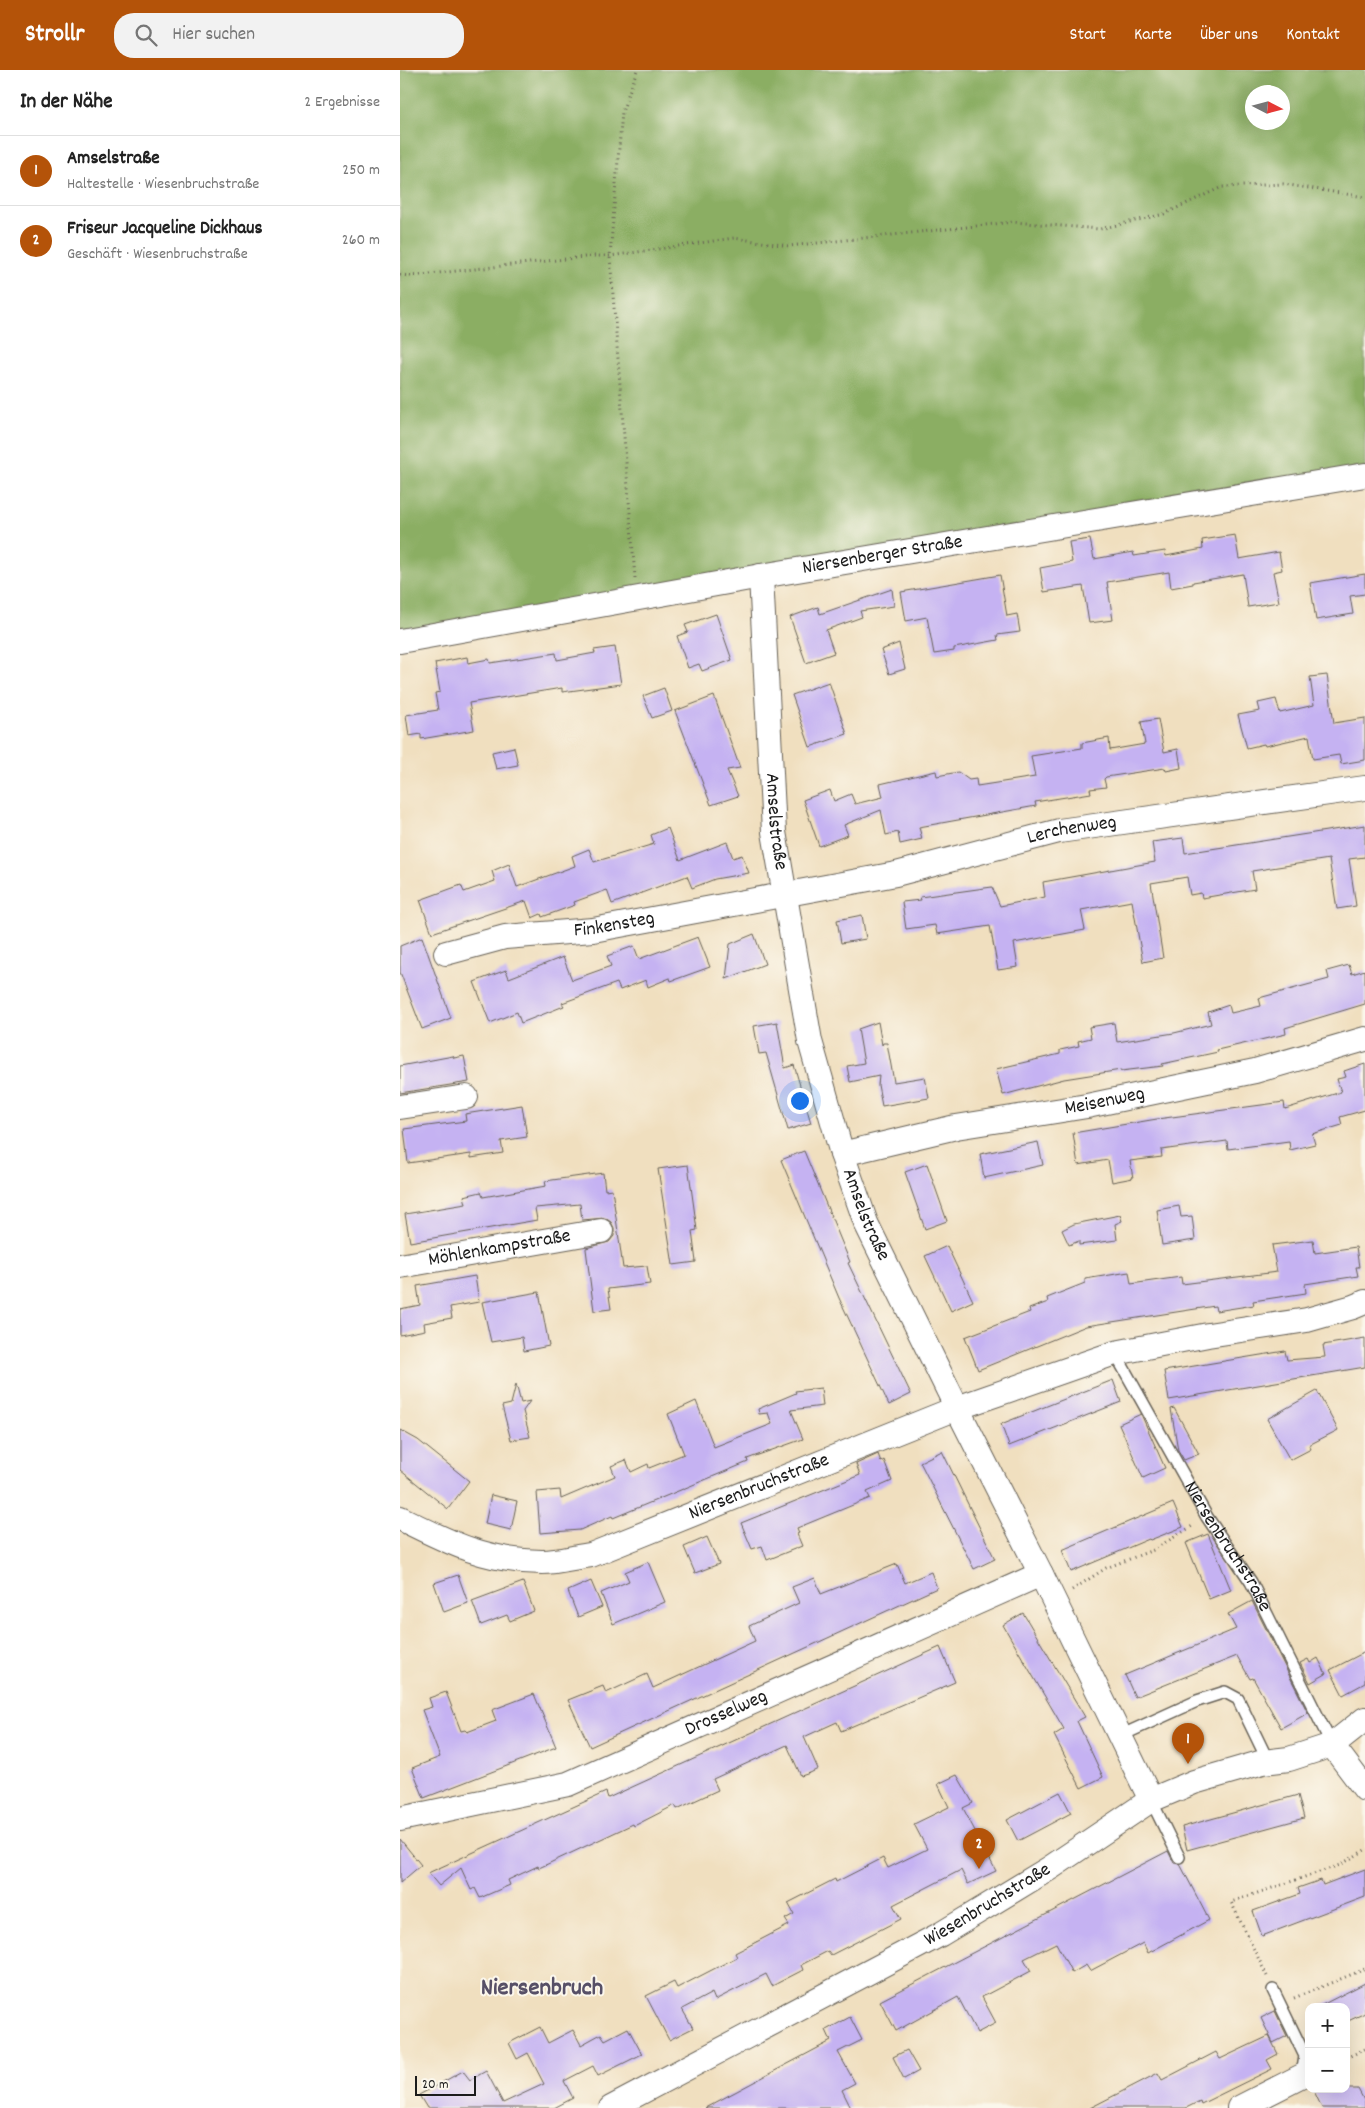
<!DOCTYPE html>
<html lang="de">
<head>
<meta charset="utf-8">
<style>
	:root { --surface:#fff; --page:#f2f2f2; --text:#222; --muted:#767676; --line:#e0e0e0; --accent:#b45309 }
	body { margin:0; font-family:Dekko,sans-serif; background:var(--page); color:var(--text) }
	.controls { position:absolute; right:15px; bottom:15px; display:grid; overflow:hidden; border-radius:10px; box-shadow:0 5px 20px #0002 }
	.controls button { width:45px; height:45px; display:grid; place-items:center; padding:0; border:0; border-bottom:1px solid var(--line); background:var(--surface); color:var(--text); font:25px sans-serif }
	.compass { position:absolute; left:845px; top:15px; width:45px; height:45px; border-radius:50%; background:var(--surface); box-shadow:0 5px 20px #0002; rotate:96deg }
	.scale { position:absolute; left:15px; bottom:12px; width:61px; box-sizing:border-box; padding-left:5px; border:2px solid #1c1c1c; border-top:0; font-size:14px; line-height:18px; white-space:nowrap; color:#1c1c1c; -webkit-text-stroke:4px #fbf7ec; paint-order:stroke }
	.you { position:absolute; left:399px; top:1030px; width:18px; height:18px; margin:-12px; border:4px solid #fff; border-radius:50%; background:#1a73e8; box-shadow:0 0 0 8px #1a73e833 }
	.badge { display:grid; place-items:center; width:32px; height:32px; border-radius:50%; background:var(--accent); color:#fff; font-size:16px; font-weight:700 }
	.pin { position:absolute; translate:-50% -41px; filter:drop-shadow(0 1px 2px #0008) }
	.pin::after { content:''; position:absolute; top:26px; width:18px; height:15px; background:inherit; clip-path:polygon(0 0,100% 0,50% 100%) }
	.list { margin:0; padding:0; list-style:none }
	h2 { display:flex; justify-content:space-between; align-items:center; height:65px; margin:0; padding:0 20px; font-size:21px }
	h2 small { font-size:16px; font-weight:400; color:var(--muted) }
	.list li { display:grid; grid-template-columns:32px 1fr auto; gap:15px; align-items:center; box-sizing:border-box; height:70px; padding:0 20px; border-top:1px solid var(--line) }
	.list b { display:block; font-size:19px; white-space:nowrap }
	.list p { margin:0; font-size:16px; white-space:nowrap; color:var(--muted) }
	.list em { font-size:16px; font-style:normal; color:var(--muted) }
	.icon { flex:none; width:28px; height:28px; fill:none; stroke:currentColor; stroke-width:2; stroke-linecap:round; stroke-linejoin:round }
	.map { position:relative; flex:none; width:965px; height:2038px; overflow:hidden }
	header { display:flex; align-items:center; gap:30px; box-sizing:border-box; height:70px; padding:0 25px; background:var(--accent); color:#fff }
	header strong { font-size:24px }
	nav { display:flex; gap:28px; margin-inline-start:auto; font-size:18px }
	.search { width:350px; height:45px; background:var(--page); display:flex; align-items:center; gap:12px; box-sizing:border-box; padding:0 18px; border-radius:20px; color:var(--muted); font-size:19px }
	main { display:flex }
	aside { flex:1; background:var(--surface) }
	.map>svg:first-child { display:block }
	.forest { fill:#8bae63; stroke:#546540; fill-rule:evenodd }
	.building { fill:#c5b2f2 }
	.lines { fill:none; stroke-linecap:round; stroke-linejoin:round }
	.service-casing { stroke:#666055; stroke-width:14 }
	.minor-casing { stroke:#666055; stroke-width:26 }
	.path { stroke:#666055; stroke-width:3; stroke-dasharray:1 4; stroke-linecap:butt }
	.service { stroke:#fff; stroke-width:11 }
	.minor { stroke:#fff; stroke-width:24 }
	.labels { text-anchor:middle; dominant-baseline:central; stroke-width:4; stroke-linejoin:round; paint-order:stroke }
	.street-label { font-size:20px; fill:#1c1c1c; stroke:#fbf7ec }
	.district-label { font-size:25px; font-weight:bold; fill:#575067; stroke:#fbf7ec }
</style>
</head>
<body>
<header>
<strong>Strollr</strong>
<div class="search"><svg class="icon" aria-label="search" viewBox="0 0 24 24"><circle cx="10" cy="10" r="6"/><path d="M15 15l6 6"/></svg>Hier suchen</div>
<nav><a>Start</a><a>Karte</a><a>Über uns</a><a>Kontakt</a></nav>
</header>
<main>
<aside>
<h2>In der Nähe<small>2 Ergebnisse</small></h2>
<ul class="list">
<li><span class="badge">1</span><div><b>Amselstraße</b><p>Haltestelle · Wiesenbruchstraße</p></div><em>250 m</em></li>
<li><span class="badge">2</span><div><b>Friseur Jacqueline Dickhaus</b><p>Geschäft · Wiesenbruchstraße</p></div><em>260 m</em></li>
</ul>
</aside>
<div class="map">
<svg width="965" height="2038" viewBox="0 0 965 2038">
	<rect width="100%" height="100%" fill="#fbf7ec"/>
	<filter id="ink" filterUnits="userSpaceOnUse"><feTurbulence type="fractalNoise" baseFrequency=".02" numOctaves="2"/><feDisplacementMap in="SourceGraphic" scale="10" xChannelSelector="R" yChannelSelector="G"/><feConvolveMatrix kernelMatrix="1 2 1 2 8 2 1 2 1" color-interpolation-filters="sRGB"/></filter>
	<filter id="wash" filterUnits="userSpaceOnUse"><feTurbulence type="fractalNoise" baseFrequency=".0096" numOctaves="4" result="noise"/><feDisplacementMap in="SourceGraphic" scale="20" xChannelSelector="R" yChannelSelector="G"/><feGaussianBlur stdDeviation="1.12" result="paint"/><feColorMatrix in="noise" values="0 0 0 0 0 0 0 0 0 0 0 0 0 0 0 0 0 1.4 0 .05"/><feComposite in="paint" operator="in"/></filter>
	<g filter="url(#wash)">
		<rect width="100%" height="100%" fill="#f0dfbf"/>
		<path class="forest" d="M 0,0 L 965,0 L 965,407 L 0,568 ZM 852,22 L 882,22 L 882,52 L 852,52 Z"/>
		<g id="blocks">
			<path class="building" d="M 835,465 L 839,489 L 879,482 L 882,500 L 873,502 L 879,532 L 848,537 L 843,504 L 793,512 L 793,514 L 771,518 L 769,502 L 707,512 L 713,550 L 689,553 L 683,516 L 644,522 L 640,498 L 672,492 L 669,472 L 690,469 L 694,489 L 733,482 L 734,486 L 765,481 L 766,486 L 803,479 L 802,470 Z
				M 965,504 L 965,524 L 950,526 L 953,544 L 916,550 L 910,513 Z
				M 600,505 L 607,546 L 617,544 L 620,562 L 597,565 L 598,570 L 554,578 L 554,581 L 534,584 L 527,547 L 506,551 L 501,522 Z
				M 492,519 L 494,536 L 460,541 L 462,547 L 426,560 L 434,583 L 406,593 L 390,547 L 418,537 L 420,544 Z
				M 316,544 L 332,590 L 302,601 L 299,594 L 288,598 L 277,566 L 288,562 L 285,555 Z
				M 499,573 L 505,599 L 489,604 L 481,580 Z
				M 215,577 L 221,614 L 162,622 L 162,618 L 69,633 L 74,660 L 21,669 L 21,664 L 9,666 L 6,645 L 38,640 L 35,623 L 40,622 L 35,593 L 67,587 L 68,593 L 89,589 L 90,593 L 156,583 L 157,590 L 195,583 L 194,580 Z
				M 927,605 L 934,653 L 965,648 L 965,690 L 941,694 L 939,685 L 913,689 L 909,666 L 865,676 L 864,674 L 847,678 L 838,645 L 860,641 L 858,633 L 876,629 L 880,643 L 914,635 L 910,607 Z
				M 429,612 L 447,664 L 410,677 L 392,625 Z
				M 264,618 L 272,641 L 252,648 L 243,626 Z
				M 314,626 L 340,698 L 327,700 L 338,726 L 311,735 L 275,641 Z
				M 758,649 L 764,682 L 778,679 L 781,698 L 766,701 L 765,698 L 706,707 L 704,709 L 706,717 L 690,719 L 691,723 L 635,732 L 636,736 L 519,757 L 522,769 L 500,774 L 498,762 L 486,765 L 481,740 L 444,755 L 448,765 L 419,776 L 403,730 L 430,720 L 434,731 L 451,724 L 455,734 L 483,727 L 480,714 L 536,701 L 537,706 L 558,702 L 569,710 L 576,709 L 577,716 L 635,707 L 631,686 L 682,678 L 682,673 L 709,668 L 710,680 L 745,674 L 741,652 Z
				M 114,677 L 118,695 L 96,699 L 92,682 Z
				M 965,755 L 965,787 L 949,789 L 956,836 L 937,839 L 929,789 L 852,801 L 855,819 L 802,828 L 801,823 L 790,825 L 787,807 L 751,813 L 763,888 L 743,892 L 732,831 L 681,840 L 685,860 L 614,873 L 618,897 L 598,900 L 590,856 L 537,864 L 535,855 L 506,859 L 502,832 L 521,830 L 520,827 L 592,817 L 600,836 L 645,827 L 643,812 L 755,792 L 752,772 L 783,768 L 785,783 Z
				M 268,758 L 280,790 L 327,772 L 333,788 L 342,785 L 349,803 L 315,809 L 292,818 L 287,806 L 212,834 L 207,820 L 174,832 L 175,835 L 142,847 L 141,844 L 132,848 L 126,831 L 32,863 L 20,830 L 61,815 L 64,822 L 95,811 L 92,801 L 109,794 L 117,817 L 175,796 L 172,786 L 189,779 L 194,792 L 254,774 L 251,765 Z
				M 462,845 L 466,869 L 441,873 L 437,850 Z
				M 354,864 L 365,894 L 326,909 L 330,874 Z
				M 22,867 L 51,948 L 22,959 L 0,902 L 0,876 Z
				M 298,867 L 310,897 L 271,911 L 270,908 L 248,917 L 246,910 L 220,920 L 217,913 L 162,933 L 164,936 L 121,953 L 117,942 L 90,953 L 74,912 L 106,900 L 109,908 L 163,887 L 172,910 L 211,896 L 207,886 L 234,876 L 239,889 Z
				M 949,895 L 952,904 L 965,900 L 965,934 L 885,958 L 886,964 L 817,980 L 818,982 L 762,994 L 763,996 L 721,1001 L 721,1000 L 664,1009 L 603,1025 L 596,999 L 660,984 L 660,980 L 679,976 L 678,971 L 691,968 L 689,957 L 714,953 L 717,972 L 774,963 L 811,954 L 808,942 L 829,935 L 831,943 L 861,936 L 859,928 L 929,909 L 927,901 Z
				M 377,952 L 385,998 L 394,995 L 411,1053 L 388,1060 L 366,983 L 359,984 L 354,956 Z
				M 478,952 L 482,975 L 483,973 L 487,973 L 494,1012 L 525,1007 L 529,1028 L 482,1036 L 478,1015 L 479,1006 L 450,1012 L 447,996 L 464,993 L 458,959 Z
				M 53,986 L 54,988 L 64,986 L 69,1012 L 0,1023 L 0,996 Z
				M 965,994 L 965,1040 L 940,1047 L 942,1055 L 912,1064 L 915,1074 L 890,1080 L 889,1071 L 828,1079 L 827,1071 L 761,1080 L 762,1087 L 730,1091 L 733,1108 L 712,1112 L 708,1090 L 678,1095 L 673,1063 L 757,1049 L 884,1032 L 885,1039 L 941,1022 L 937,1009 L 946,1007 L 944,1001 Z
				M 122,1035 L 127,1067 L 101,1071 L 103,1083 L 71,1088 L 71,1084 L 8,1093 L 4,1059 L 66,1051 L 65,1044 Z
				M 638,1072 L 643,1095 L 584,1108 L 580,1084 Z
				M 404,1081 L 450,1192 L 448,1193 L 511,1324 L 489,1335 L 439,1228 L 381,1090 Z
				M 527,1094 L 547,1151 L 525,1159 L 505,1102 Z
				M 288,1095 L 297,1160 L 292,1161 L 296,1192 L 273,1195 L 258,1099 Z
				M 203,1103 L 205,1120 L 212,1119 L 223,1198 L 247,1196 L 250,1214 L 208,1219 L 211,1239 L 194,1241 L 186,1179 L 186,1178 L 209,1172 L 214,1166 L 214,1158 L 211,1152 L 205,1148 L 182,1150 L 180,1134 L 135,1138 L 137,1150 L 10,1172 L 5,1144 L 66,1134 L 64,1126 L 81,1122 L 83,1127 L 146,1116 L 145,1111 Z
				M 779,1136 L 781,1147 L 792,1146 L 795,1170 L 762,1175 L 757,1140 Z
				M 720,1145 L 722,1151 L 715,1154 L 717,1170 L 679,1175 L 679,1171 L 669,1175 L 662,1160 L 674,1154 Z
				M 913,1170 L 915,1183 L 956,1177 L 959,1197 L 956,1197 L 958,1206 L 905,1214 L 906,1223 L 853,1231 L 854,1235 L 816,1241 L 815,1236 L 686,1256 L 578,1300 L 565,1267 L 630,1242 L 629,1239 L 648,1232 L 647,1228 L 685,1213 L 685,1209 L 729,1202 L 731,1214 L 781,1207 L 782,1214 L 877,1202 L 872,1175 Z
				M 547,1176 L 573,1231 L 551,1241 L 525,1186 Z
				M 75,1206 L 79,1232 L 50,1237 L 52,1248 L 24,1253 L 25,1260 L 0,1265 L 0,1239 L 20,1235 L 17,1216 Z
				M 139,1222 L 149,1276 L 124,1281 L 122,1267 L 91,1272 L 82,1232 Z
				M 965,1268 L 965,1297 L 769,1330 L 764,1301 L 885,1281 L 887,1290 L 925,1287 L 923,1275 Z
				M 713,1310 L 721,1332 L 609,1376 L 601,1354 Z
				M 116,1314 L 121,1333 L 130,1331 L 123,1341 L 130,1367 L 111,1370 L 102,1336 L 111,1334 Z
				M 421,1318 L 423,1336 L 391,1340 L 403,1369 L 347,1389 L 348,1392 L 213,1448 L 212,1446 L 180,1460 L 140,1463 L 137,1422 L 160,1420 L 161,1429 L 215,1406 L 211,1396 L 226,1390 L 231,1402 L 248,1394 L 249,1398 L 284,1384 L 268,1344 L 296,1331 L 314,1377 L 372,1354 L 368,1343 L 359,1344 L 358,1339 L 396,1323 L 395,1321 Z
				M 917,1321 L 938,1360 L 909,1375 L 911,1379 L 890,1390 L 867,1349 Z
				M 774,1338 L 799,1384 L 784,1390 L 778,1380 L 771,1339 Z
				M 741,1344 L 765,1398 L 743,1408 L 719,1354 Z
				M 0,1360 L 18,1370 L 69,1411 L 48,1439 L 0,1400 Z
				M 542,1381 L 595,1489 L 574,1499 L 520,1392 Z
				M 478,1384 L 481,1392 L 484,1390 L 492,1411 L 467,1422 L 470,1428 L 397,1458 L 399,1463 L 397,1464 L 402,1476 L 367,1490 L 362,1476 L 352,1479 L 341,1453 L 460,1405 L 456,1394 Z
				M 91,1425 L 117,1431 L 111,1460 L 85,1454 Z
				M 773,1433 L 783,1457 L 750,1470 L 749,1469 L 671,1502 L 662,1480 Z
				M 808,1464 L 831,1520 L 809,1529 L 786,1473 Z
				M 307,1467 L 319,1494 L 295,1503 L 284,1477 Z
				M 248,1492 L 265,1532 L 213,1554 L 201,1523 L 229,1511 L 225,1502 Z
				M 497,1494 L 505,1513 L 531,1502 L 537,1518 L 190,1677 L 168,1630 L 203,1616 L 206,1623 L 247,1604 L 253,1618 L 355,1571 L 349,1556 L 399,1533 L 392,1517 L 415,1508 L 421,1524 Z
				M 58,1505 L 68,1533 L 44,1542 L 34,1513 Z
				M 191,1511 L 202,1537 L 178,1547 L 168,1521 Z
				M 123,1512 L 134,1541 L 110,1551 L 107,1545 L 81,1555 L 72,1531 Z
				M 852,1531 L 908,1643 L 881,1658 L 853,1608 L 850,1609 L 837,1586 L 735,1627 L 725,1605 L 836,1559 L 828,1544 Z
				M 623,1543 L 685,1647 L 677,1651 L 703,1707 L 681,1718 L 654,1665 L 664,1659 L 603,1555 Z
				M 540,1577 L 555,1612 L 441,1661 L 437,1652 L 404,1667 L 418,1699 L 410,1703 L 401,1706 L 387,1675 L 313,1709 L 318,1720 L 277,1739 L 275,1735 L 234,1756 L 233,1754 L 139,1798 L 138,1796 L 108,1810 L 110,1815 L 80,1828 L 75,1818 L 71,1820 L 61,1798 L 39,1816 L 28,1803 L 206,1722 L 208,1728 Z
				M 965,1582 L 965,1613 L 943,1625 L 930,1600 Z
				M 918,1588 L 926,1604 L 910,1613 L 900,1593 L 908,1589 L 910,1593 Z
				M 46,1622 L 61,1661 L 65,1660 L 67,1662 L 96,1651 L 92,1640 L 134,1624 L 156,1677 L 24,1728 L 12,1698 L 40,1687 L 22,1640 L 32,1637 L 29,1628 Z
				M 557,1705 L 573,1733 L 563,1738 L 596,1801 L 568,1814 L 561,1800 L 493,1835 L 501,1849 L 431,1885 L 428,1881 L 401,1895 L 403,1900 L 372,1916 L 366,1904 L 315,1930 L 312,1923 L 282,1939 L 293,1958 L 269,1970 L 246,1926 L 274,1912 L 277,1918 L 337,1887 L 335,1883 L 389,1855 L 385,1849 L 394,1844 L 388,1833 L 435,1809 L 436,1812 L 483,1788 L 488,1798 L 527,1779 L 514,1754 L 549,1737 L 538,1714 Z
				M 660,1722 L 671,1743 L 618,1771 L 607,1750 Z
				M 898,1725 L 904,1748 L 787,1780 L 782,1757 Z
				M 0,1769 L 21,1795 L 0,1813 Z
				M 768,1781 L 774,1793 L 780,1794 L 809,1850 L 748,1883 L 743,1873 L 690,1901 L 686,1895 L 672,1903 L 656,1873 L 624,1889 L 631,1901 L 582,1927 L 596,1953 L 577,1963 L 558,1927 L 496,1961 L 480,1931 Z
				M 965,1799 L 965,1827 L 862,1866 L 853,1841 L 900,1824 L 898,1818 L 921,1810 L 923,1815 Z
				M 965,1913 L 965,1943 L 946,1952 L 946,1937 L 918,1937 Z
				M 875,1941 L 887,1966 L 873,1973 L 861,1948 Z
				M 450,1947 L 462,1970 L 438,1982 L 455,2013 L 442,2020 L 451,2038 L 305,2038 L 431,1971 L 426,1960 Z
				M 140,1957 L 148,1973 L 173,1960 L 181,1975 L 201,1964 L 205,1970 L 228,1958 L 242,1984 L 198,2006 L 193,1996 L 164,2011 L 173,2028 L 154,2038 L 27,2038 L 19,2025 L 63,2001 L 70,2010 L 86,2001 L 103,2033 L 144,2014 L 128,1983 L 117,1989 L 109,1973 Z
				M 869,1966 L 878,1984 L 867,1990 L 872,1999 L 801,2034 L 800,2031 L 786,2038 L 690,2038 L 758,2003 L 762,2010 L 816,1982 L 820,1989 Z
				M 507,1980 L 519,2001 L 504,2009 L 493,1987 Z
				M 913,2019 L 958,2019 L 965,2032 L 965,2038 L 922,2038 Z"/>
		</g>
	</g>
	<g filter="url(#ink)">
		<use href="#blocks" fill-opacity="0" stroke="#666055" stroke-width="1"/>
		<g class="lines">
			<g class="service-casing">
				<g id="service">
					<path id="s1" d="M 715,1283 L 807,1447 L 851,1512 L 932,1675"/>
					<path d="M 720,1666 L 797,1631 L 825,1622 L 838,1629 L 868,1691"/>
					<path d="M 751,1730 L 779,1787"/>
					<path d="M 873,1920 L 905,1986 L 902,2006"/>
				</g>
			</g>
			<g class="minor-casing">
				<g id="minor">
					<path id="s2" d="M 361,506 L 374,762 L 410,971 L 442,1084 L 466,1153 L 557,1338 L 641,1504 L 751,1730"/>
					<path id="s3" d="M 0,571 L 361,506 L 965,405"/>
					<path id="s4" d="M 46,883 L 105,867 L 193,860 L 496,804 L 659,761 L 965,718"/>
					<path d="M 0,1037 L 66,1027"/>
					<path id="s5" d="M 442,1084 L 556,1057 L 687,1036 L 855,1001 L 965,969"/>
					<path id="s6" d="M 0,1196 L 201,1161"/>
					<path id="s7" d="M 0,1448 C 50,1473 85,1491 142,1492 C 158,1492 175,1487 191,1485 L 557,1338 L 715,1283 L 808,1265 L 907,1250 L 953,1237 L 965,1232"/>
					<path d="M 932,1675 L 965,1719"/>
					<path id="s8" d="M 0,1749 L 168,1714 L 641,1504"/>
					<path id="s9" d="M 211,2038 L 541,1864 L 650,1798 L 751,1730 L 794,1712 L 863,1692 L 889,1689 L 932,1675 L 965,1649"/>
					<path d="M 839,2038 L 902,2006"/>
				</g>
			</g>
			<path class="path" d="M 0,205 L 11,206 L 193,186 L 210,186 L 334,168 L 389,176 L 613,152 L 700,159 L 764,144 L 822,117 L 883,114 L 965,127
				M 235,508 L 210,186 L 222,42 L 237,0
				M 672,1520 L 706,1498 L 753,1480 L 794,1455
				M 867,1906 L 831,1832 L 940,1795 L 965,1780
				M 894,1928 L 965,1899
				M 946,1988 L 965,1979"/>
			<use href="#service" class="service"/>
			<use href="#minor" class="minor"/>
		</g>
	</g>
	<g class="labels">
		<g class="street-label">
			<text stroke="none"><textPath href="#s3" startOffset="490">Niersenberger Straße</textPath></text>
			<text stroke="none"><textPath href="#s2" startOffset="246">Amselstraße</textPath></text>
			<text stroke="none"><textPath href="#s4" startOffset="639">Lerchenweg</textPath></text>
			<text stroke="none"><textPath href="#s4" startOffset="171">Finkensteg</textPath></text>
			<text stroke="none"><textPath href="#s5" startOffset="268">Meisenweg</textPath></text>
			<text stroke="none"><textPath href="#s2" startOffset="651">Amselstraße</textPath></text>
			<text stroke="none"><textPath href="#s6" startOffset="101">Möhlenkampstraße</textPath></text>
			<text stroke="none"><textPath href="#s7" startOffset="381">Niersenbruchstraße</textPath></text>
			<text stroke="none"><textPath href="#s1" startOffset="224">Niersenbruchstraße</textPath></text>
			<text stroke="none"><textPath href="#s8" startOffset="345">Drosselweg</textPath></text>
			<text stroke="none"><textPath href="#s9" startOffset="428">Wiesenbruchstraße</textPath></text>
		</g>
		<g class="district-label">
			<text x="142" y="1919">Niersenbruch</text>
		</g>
	</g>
</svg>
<div class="controls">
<button>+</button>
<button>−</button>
</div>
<svg class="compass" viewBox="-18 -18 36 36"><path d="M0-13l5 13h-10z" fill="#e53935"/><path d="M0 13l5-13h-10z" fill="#767676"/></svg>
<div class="scale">20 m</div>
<div class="you"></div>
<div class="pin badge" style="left:788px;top:1694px">1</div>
<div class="pin badge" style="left:579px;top:1799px">2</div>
</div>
</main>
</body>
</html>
